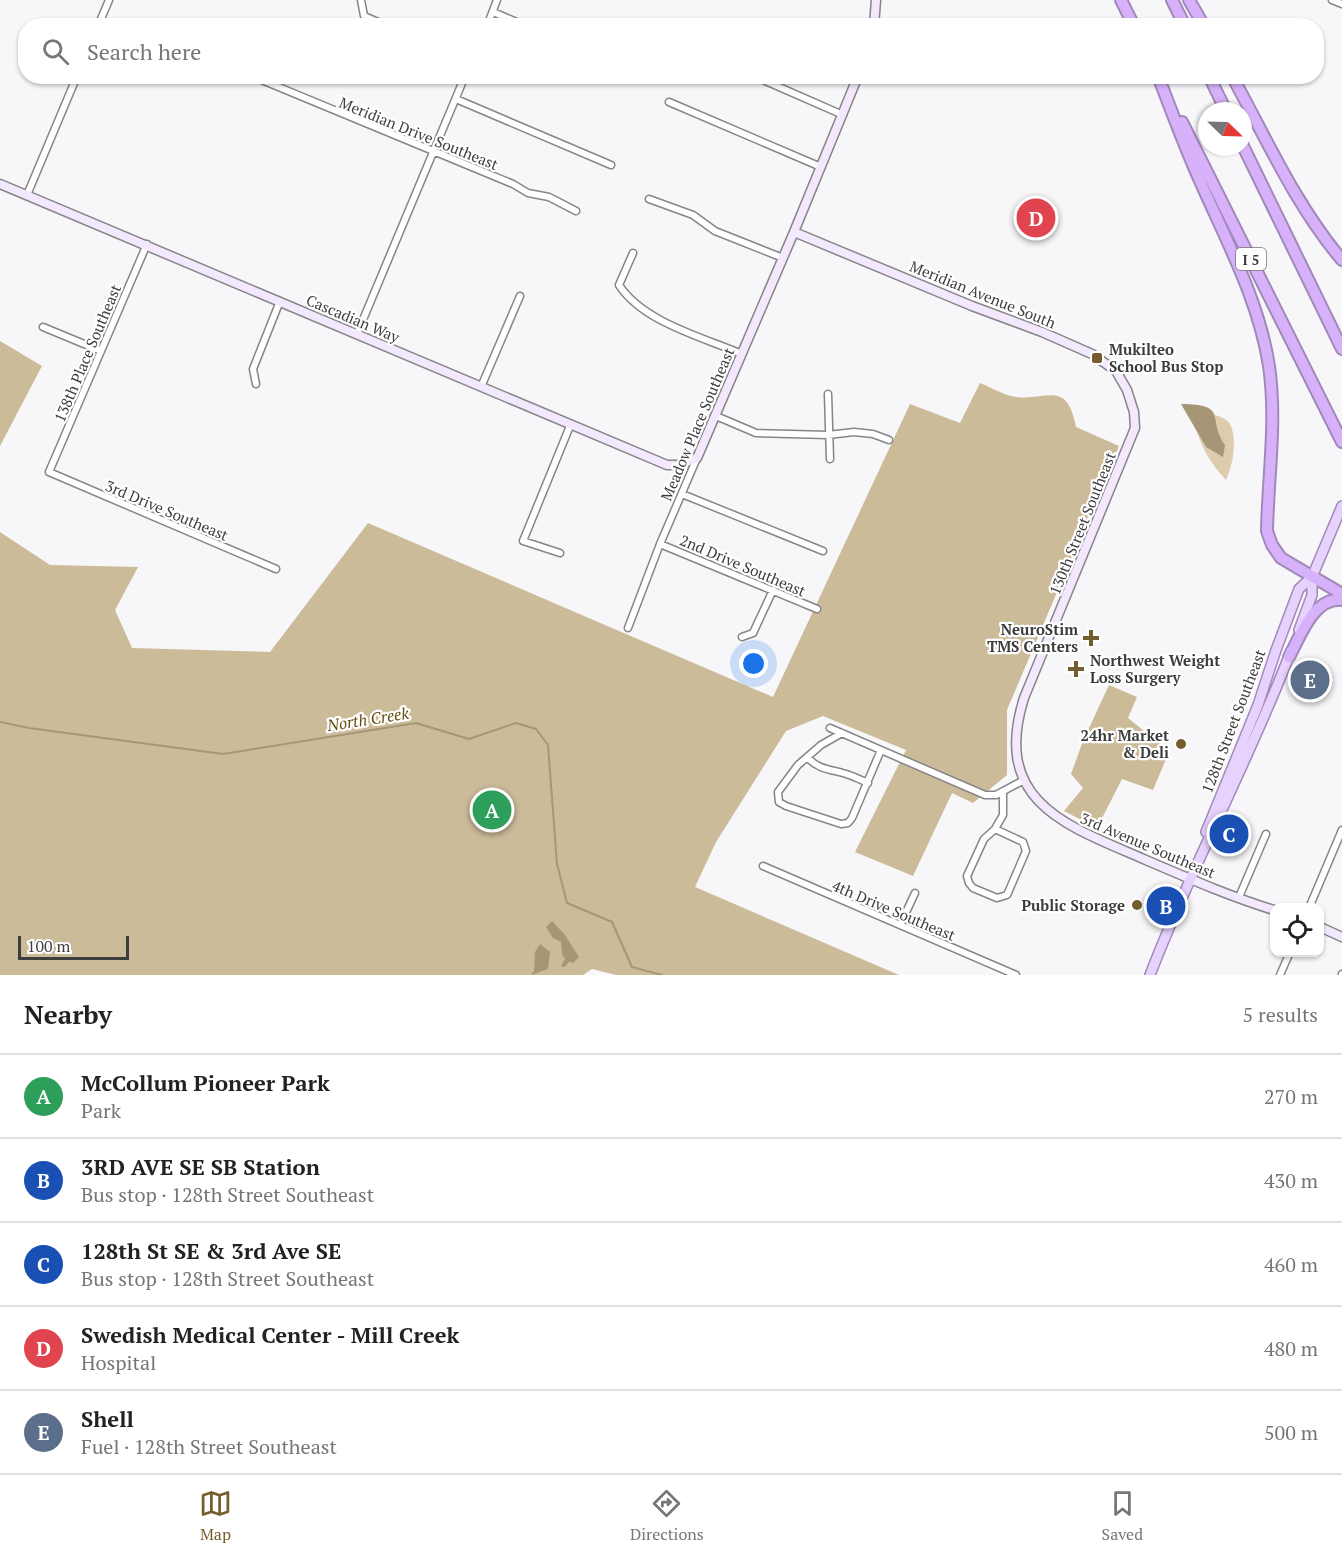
<!DOCTYPE html>
<html lang="en">
<head>
<meta charset="utf-8">
<style>
	:root { --surface:#fff; --page:#f2f2f2; --text:#222; --muted:#767676; --line:#e0e0e0; --accent:#755e2e }
	body { margin:0; font-family:"PT Serif",serif; background:var(--page); color:var(--text) }
	.controls { position:absolute; right:18px; bottom:18px; display:grid; overflow:hidden; border-radius:12px; box-shadow:0 2px 4px #0004 }
	.controls button { width:54px; height:54px; display:grid; place-items:center; padding:0; border:0; border-bottom:2px solid var(--line); background:var(--surface); color:var(--text); font:30px sans-serif }
	.compass { position:absolute; left:1198px; top:102px; width:54px; height:54px; border-radius:50%; background:var(--surface); box-shadow:0 2px 4px #0004; rotate:113deg }
	.scale { position:absolute; left:18px; bottom:15px; width:111px; box-sizing:border-box; padding-left:6px; border:3px solid #3d3d3e; border-top:0; font-size:16px; line-height:21px; white-space:nowrap; color:#3d3d3e; -webkit-text-stroke:4px #fff; paint-order:stroke }
	.you { position:absolute; left:754px; top:664px; width:21px; height:21px; margin:-15px; border:4px solid #fff; border-radius:50%; background:#1a73e8; box-shadow:0 0 0 9px #1a73e833 }
	.badge { display:grid; place-items:center; width:39px; height:39px; border-radius:50%; background:var(--accent); color:#fff; font-size:20px; font-weight:700 }
	.pin { position:absolute; translate:-50% -50%; border:3px solid #fff; box-shadow:0 2px 6px #0006 }
	.list { margin:0; padding:0; list-style:none }
	h2 { display:flex; justify-content:space-between; align-items:center; height:78px; margin:0; padding:0 24px; font-size:26px }
	h2 small { font-size:20px; font-weight:400; color:var(--muted) }
	.list li { display:grid; grid-template-columns:39px 1fr auto; gap:18px; align-items:center; box-sizing:border-box; height:84px; padding:0 24px; border-top:2px solid var(--line) }
	.list b { display:block; font-size:22px; white-space:nowrap }
	.list p { margin:0; font-size:20px; white-space:nowrap; color:var(--muted) }
	.list em { font-size:20px; font-style:normal; color:var(--muted) }
	.icon { flex:none; width:33px; height:33px; fill:none; stroke:currentColor; stroke-width:2; stroke-linecap:round; stroke-linejoin:round }
	.map { position:relative; flex:none; width:1342px; height:975px; overflow:hidden }
	.search { position:absolute; background:var(--surface); box-shadow:0 2px 4px #0004; left:18px; right:18px; top:18px; height:66px; display:flex; align-items:center; gap:15px; box-sizing:border-box; padding:0 21px; border-radius:24px; color:var(--muted); font-size:22px }
	.sheet { height:498px; background:var(--surface) }
	nav { display:flex; justify-content:space-around; align-items:center; box-sizing:border-box; height:84px; border-top:2px solid var(--line); background:var(--surface); font-size:16px; color:var(--muted) }
	nav a { display:grid; justify-items:center; gap:3px }
	nav .on { color:var(--accent) }
	.map>svg:first-child { display:block }
	.green { fill:#decdac }
	.forest { fill:#cb9 }
	.water { fill:#a79675 }
	.lines { fill:none; stroke-linecap:round; stroke-linejoin:round }
	.stream { stroke:#a79675; stroke-width:2 }
	.street-casing { stroke:#868587; stroke-width:9 }
	.secondary-casing { stroke:#868587; stroke-width:11 }
	.primary-casing { stroke:#a189b9; stroke-width:12 }
	.highway-casing { stroke:#a189b9; stroke-width:14 }
	.street { stroke:#fff; stroke-width:6 }
	.secondary { stroke:#f3e8fe; stroke-width:8 }
	.primary { stroke:#e7d1fd; stroke-width:9 }
	.highway { stroke:#d7b2fb; stroke-width:10 }
	.poi-dot { fill:#755e2e; stroke:#fff; stroke-width:2 }
	.labels { text-anchor:middle; dominant-baseline:central; stroke-width:4.5; stroke-linejoin:round; paint-order:stroke }
	.shield { fill:#fff; stroke:#777778; stroke-width:1.5 }
	.shield-label { font-size:14px; font-weight:bold; fill:#3d3d3e }
	.street-label { font-size:15px; fill:#3d3d3e; stroke:#fff }
	.poi-label { font-size:15px; font-weight:bold; fill:#3d3d3e; stroke:#fff; text-anchor:end }
	.water-label { font-size:16px; font-style:italic; fill:#644b10; stroke:#fff }
</style>
</head>
<body>
<div class="map">
<svg width="1342" height="975" viewBox="0 0 1342 975">
	<rect width="100%" height="100%" fill="#f7f6f9"/>
	<path class="green" d="M 1215,415 C 1221,417 1228,419 1231,426 C 1237,442 1233,465 1226,480 C 1212,465 1202,449 1196,429 L 1206,447 L 1219,436 Z"/>
	<path class="forest" d="M 0,341 L 42,366 L 0,446 Z
		M 980,383 C 990,387 1000,393 1011,396 C 1044,404 1066,376 1076,427 L 1119,446 L 1007,710 L 1007,775 L 973,803 L 952,793 L 913,876 L 855,852 L 906,750 L 823,716 L 786,731 L 716,842 L 695,887 L 899,975 L 616,975 L 592,969 L 583,975 L 0,975 L 0,532 L 50,565 L 138,567 L 115,610 L 132,648 L 270,652 L 368,523 L 773,697 L 910,404 L 960,423 Z
		M 1109,685 L 1137,697 L 1128,718 L 1164,747 L 1166,759 L 1153,790 L 1122,779 L 1097,828 L 1064,811 L 1083,788 L 1071,774 L 1083,741 Z"/>
	<path class="water" d="M 1181,404 C 1230,404 1207,420 1225,445 L 1223,457 L 1206,447 Z
		M 552,921 L 565,935 L 579,957 L 573,963 L 569,962 L 564,967 L 561,966 L 565,959 L 562,954 L 561,942 L 553,938 L 546,927 Z
		M 540,944 L 550,952 L 548,969 L 531,975 L 534,971 L 535,952 Z"/>
	<g class="lines">
		<path class="stream" d="M 0,722 L 29,728 L 223,754 L 416,723 L 469,739 L 516,723 L 536,729 L 548,745 L 557,864 L 567,903 L 612,922 L 632,967 L 662,975"/>
		<g class="street-casing">
			<path id="street" d="M 361,0 L 364,16 L 387,26
				M 1332,0 L 1342,4
				M 493,12 L 526,26
				M 98,26 L 109,0
				M 487,26 L 497,0
				M 252,76 L 513,184 L 528,193 L 549,197 L 576,211
				M 754,76 L 843,115
				M 456,99 L 611,165
				M 669,102 L 821,167
				M 27,195 L 77,76
				M 649,199 L 693,215 L 715,231 L 783,258
				M 147,244 L 49,472 L 276,569
				M 633,253 L 619,285 C 643,322 702,337 742,354
				M 43,327 L 101,351
				M 357,334 L 465,76
				M 256,384 L 253,369 L 280,301
				M 481,387 L 520,296
				M 828,394 L 830,459
				M 716,416 L 756,433 L 828,435 L 854,432 L 873,434 L 889,440
				M 682,494 L 823,551
				M 660,544 L 817,609
				M 560,553 L 523,541 L 570,426
				M 628,628 L 660,544 L 697,458
				M 742,637 L 753,633 L 773,590
				M 830,728 L 985,795 L 996,795 L 1024,780
				M 842,733 L 821,745 L 798,765 L 778,792 L 779,802 L 786,806 L 841,824 L 848,823 L 852,818 L 881,750
				M 808,758 C 820,771 833,769 849,775 C 855,777 861,780 868,783
				M 995,829 L 1023,842 L 1026,851 L 1007,895 L 997,898 L 973,888 L 969,883 L 967,876 L 984,839 L 995,829 L 996,827 L 1003,815 L 1003,792
				M 763,866 L 1016,975
				M 1239,897 L 1266,834
				M 1309,908 L 1342,830
				M 900,925 L 915,893
				M 1280,975 L 1290,952
				M 1342,975 L 1342,974"/>
		</g>
		<g class="secondary-casing">
			<path id="secondary" d="M 874,26 L 876,0
				M 0,184 L 667,465 L 678,465 L 697,458 L 794,232 L 858,76
				M 794,232 L 972,306 L 1042,332 L 1092,354 L 1116,371 L 1127,390 L 1134,412 L 1135,428 L 1024,698 C 991,803 1068,826 1146,860 C 1188,878 1231,897 1274,910
				M 1320,927 L 1342,937"/>
		</g>
		<g class="primary-casing">
			<path id="primary" d="M 1299,630 L 1312,595 L 1312,577
				M 1206,832 L 1258,705 L 1276,650 L 1299,589 L 1312,577 L 1342,506
				M 1150,975 C 1192,865 1249,761 1291,651"/>
		</g>
		<g class="highway-casing">
			<path id="highway" d="M 1121,0 L 1134,26
				M 1172,0 L 1185,26
				M 1189,0 L 1204,26
				M 1158,76 C 1172,112 1185,148 1201,183 C 1227,242 1259,301 1269,366 C 1277,421 1268,476 1267,531 L 1272,545 L 1281,558 L 1342,594
				M 1209,76 L 1226,111
				M 1232,76 C 1266,138 1296,206 1342,260
				M 1182,122 L 1342,442
				M 1243,146 L 1342,349
				M 1289,657 C 1300,637 1313,597 1342,600"/>
		</g>
		<use href="#street" class="street"/>
		<use href="#secondary" class="secondary"/>
		<use href="#primary" class="primary"/>
		<use href="#highway" class="highway"/>
	</g>
	<g class="poi-dot">
		<rect x="1091" y="352" width="12" height="12" rx="3"/>
		<path d="M1088 629h6v6h6v6h-6v6h-6v-6h-6v-6h6z"/>
		<path d="M1073 660h6v6h6v6h-6v6h-6v-6h-6v-6h6z"/>
		<circle cx="1181" cy="744" r="6"/>
		<circle cx="1137" cy="905" r="6"/>
	</g>
	<g class="labels">
		<rect class="shield" x="1236" y="248" width="30" height="22" rx="4.5"/>
		<g class="shield-label">
			<text x="1251" y="259">I 5</text>
		</g>
		<g class="street-label">
			<text transform="translate(419 133) rotate(22)">Meridian Drive Southeast</text>
			<text transform="translate(983 294) rotate(22)">Meridian Avenue South</text>
			<text transform="translate(353 318) rotate(23)">Cascadian Way</text>
			<text transform="translate(87 353) rotate(-67)">138th Place Southeast</text>
			<text transform="translate(697 424) rotate(-67)">Meadow Place Southeast</text>
			<text transform="translate(167 510) rotate(23)">3rd Drive Southeast</text>
			<text transform="translate(1082 523) rotate(-68)">130th Street Southeast</text>
			<text transform="translate(743 565) rotate(23)">2nd Drive Southeast</text>
			<text transform="translate(1233 721) rotate(-69)">128th Street Southeast</text>
			<text transform="translate(1148 845) rotate(23)">3rd Avenue Southeast</text>
			<text transform="translate(894 910) rotate(23)">4th Drive Southeast</text>
		</g>
		<g class="poi-label">
			<text x="1109" y="349" text-anchor="start">Mukilteo<tspan x="1109" dy="17">School Bus Stop</tspan></text>
			<text x="1078" y="629">NeuroStim<tspan x="1078" dy="17">TMS Centers</tspan></text>
			<text x="1090" y="660" text-anchor="start">Northwest Weight<tspan x="1090" dy="17">Loss Surgery</tspan></text>
			<text x="1169" y="735">24hr Market<tspan x="1169" dy="17">&amp; Deli</tspan></text>
			<text x="1125" y="905">Public Storage</text>
		</g>
		<g class="water-label">
			<text transform="translate(368 719) rotate(-9)">North Creek</text>
		</g>
	</g>
</svg>
<div class="controls">
<button><svg class="icon" aria-label="locate" viewBox="0 0 24 24"><circle cx="12" cy="12" r="6"/><path d="M12 2v4M12 18v4M2 12h4M18 12h4"/></svg></button>
</div>
<svg class="compass" viewBox="-18 -18 36 36"><path d="M0-13l5 13h-10z" fill="#e53935"/><path d="M0 13l5-13h-10z" fill="#767676"/></svg>
<div class="scale">100 m</div>
<div class="you"></div>
<div class="pin badge" style="left:492px;top:810px;background:#2e9e5b">A</div>
<div class="pin badge" style="left:1166px;top:906px;background:#1a4fb4">B</div>
<div class="pin badge" style="left:1229px;top:834px;background:#1a4fb4">C</div>
<div class="pin badge" style="left:1036px;top:218px;background:#e0444e">D</div>
<div class="pin badge" style="left:1310px;top:680px;background:#5c6f8a">E</div>
<div class="search"><svg class="icon" aria-label="search" viewBox="0 0 24 24"><circle cx="10" cy="10" r="6"/><path d="M15 15l6 6"/></svg>Search here</div>
</div>
<section class="sheet">
<h2>Nearby<small>5 results</small></h2>
<ul class="list">
<li><span class="badge" style="background:#2e9e5b">A</span><div><b>McCollum Pioneer Park</b><p>Park</p></div><em>270 m</em></li>
<li><span class="badge" style="background:#1a4fb4">B</span><div><b>3RD AVE SE SB Station</b><p>Bus stop · 128th Street Southeast</p></div><em>430 m</em></li>
<li><span class="badge" style="background:#1a4fb4">C</span><div><b>128th St SE &amp; 3rd Ave SE</b><p>Bus stop · 128th Street Southeast</p></div><em>460 m</em></li>
<li><span class="badge" style="background:#e0444e">D</span><div><b>Swedish Medical Center - Mill Creek</b><p>Hospital</p></div><em>480 m</em></li>
<li><span class="badge" style="background:#5c6f8a">E</span><div><b>Shell</b><p>Fuel · 128th Street Southeast</p></div><em>500 m</em></li>
</ul>
</section>
<nav>
<a class="on"><svg class="icon" aria-label="map" viewBox="0 0 24 24"><path d="M3 6l6-2 6 2 6-2v14l-6 2-6-2-6 2zM9 4v14M15 6v14"/></svg>Map</a>
<a><svg class="icon" aria-label="directions" viewBox="0 0 24 24"><path d="M12 3l9 9-9 9-9-9zM9 14v-3h6M13 9l2 2-2 2"/></svg>Directions</a>
<a><svg class="icon" aria-label="saved" viewBox="0 0 24 24"><path d="M7 4h10v16l-5-4-5 4z"/></svg>Saved</a>
</nav>
</body>
</html>
